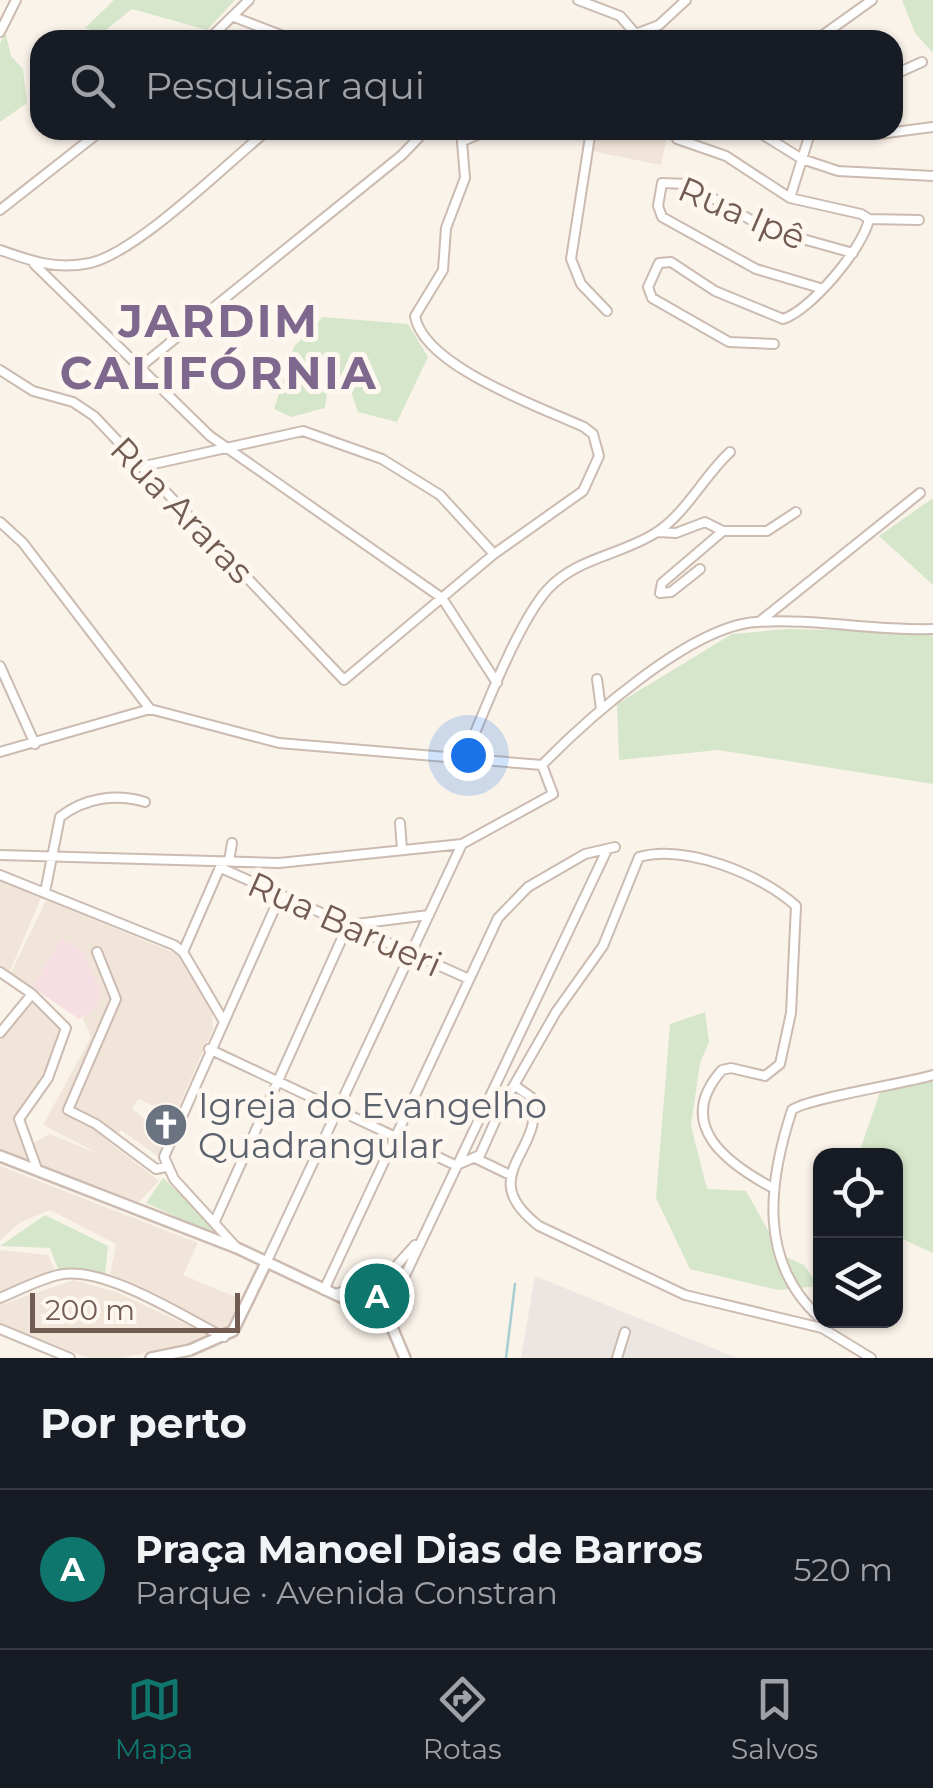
<!DOCTYPE html>
<html lang="pt">
<head>
<meta charset="utf-8">
<style>
	:root { --surface:#171b24; --page:#20242c; --text:#f1f3f6; --muted:#9ea1a6; --line:#363941; --accent:#0f766e }
	body { margin:0; font-family:Montserrat,sans-serif; background:var(--page); color:var(--text) }
	.controls { position:absolute; right:30px; bottom:30px; display:grid; overflow:hidden; border-radius:20px; box-shadow:0 2px 8px #0004 }
	.controls button { width:90px; height:90px; display:grid; place-items:center; padding:0; border:0; border-bottom:2px solid var(--line); background:var(--surface); color:var(--text); font:50px sans-serif }
	.scale { position:absolute; left:30px; bottom:25px; width:210px; box-sizing:border-box; padding-left:10px; border:5px solid #725b50; border-top:0; font-size:28px; line-height:35px; white-space:nowrap; color:#725b50; -webkit-text-stroke:8px #fdf7f0; paint-order:stroke }
	.you { position:absolute; left:468px; top:755px; width:35px; height:35px; margin:-25px; border:8px solid #fff; border-radius:50%; background:#1a73e8; box-shadow:0 0 0 15px #1a73e833 }
	.badge { display:grid; place-items:center; width:65px; height:65px; border-radius:50%; background:var(--accent); color:#fff; font-size:32px; font-weight:700 }
	.pin { position:absolute; translate:-50% -50%; border:5px solid #fff; box-shadow:0 2px 10px #0006 }
	.list { margin:0; padding:0; list-style:none }
	h2 { display:flex; justify-content:space-between; align-items:center; height:130px; margin:0; padding:0 40px; font-size:42px }
	h2 small { font-size:32px; font-weight:400; color:var(--muted) }
	.list li { display:grid; grid-template-columns:65px 1fr auto; gap:30px; align-items:center; box-sizing:border-box; height:160px; padding:0 40px; border-top:2px solid var(--line) }
	.list b { display:block; font-size:38px; white-space:nowrap }
	.list p { margin:0; font-size:32px; white-space:nowrap; color:var(--muted) }
	.list em { font-size:32px; font-style:normal; color:var(--muted) }
	.icon { flex:none; width:55px; height:55px; fill:none; stroke:currentColor; stroke-width:2; stroke-linecap:round; stroke-linejoin:round }
	.map { position:relative; flex:none; width:933px; height:1358px; overflow:hidden }
	.search { position:absolute; background:var(--surface); box-shadow:0 2px 8px #0004; left:30px; right:30px; top:30px; height:110px; display:flex; align-items:center; gap:25px; box-sizing:border-box; padding:0 35px; border-radius:30px; color:var(--muted); font-size:38px }
	.sheet { height:290px; background:var(--surface) }
	nav { display:flex; justify-content:space-around; align-items:center; box-sizing:border-box; height:140px; border-top:2px solid var(--line); background:var(--surface); font-size:28px; color:var(--muted) }
	nav a { display:grid; justify-items:center; gap:5px }
	nav .on { color:var(--accent) }
	.map>svg:first-child { display:block }
	.residential { fill:#f1e5d9 }
	.industrial { fill:#ece6e2 }
	.medical { fill:#f7dee2 }
	.green { fill:#d6e6ca }
	.lines { fill:none; stroke-linecap:round; stroke-linejoin:round }
	.stream { stroke:#a8cdd2; stroke-width:2.5 }
	.minor-casing { stroke:#cbbbb1; stroke-width:12 }
	.tertiary-casing { stroke:#cbbbb1; stroke-width:14 }
	.minor { stroke:#fff; stroke-width:8 }
	.tertiary { stroke:#fff; stroke-width:9 }
	.labels { text-anchor:middle; dominant-baseline:central; stroke-width:10; stroke-linejoin:round; paint-order:stroke }
	.street-label { font-size:35px; fill:#725b50; stroke:#fdf7f0 }
	.worship-label { font-size:35px; fill:#5b616d; stroke:#fdf7f0; text-anchor:start }
	.district-label { font-size:45px; font-weight:bold; letter-spacing:2.5px; fill:#7f688d; stroke:#fdf7f0 }
</style>
</head>
<body>
<div class="map">
<svg width="933" height="1358" viewBox="0 0 933 1358">
	<rect width="100%" height="100%" fill="#faf3ea"/>
	<path class="residential" d="M 598,130 L 668,133 L 661,165 L 591,151 Z
		M 0,882 L 41,898 L 10,971 L 0,966 Z
		M 46,900 L 177,954 L 212,1012 L 213,1029 L 175,1115 L 138,1099 L 132,1109 L 167,1136 L 159,1157 L 121,1130 L 109,1142 L 159,1181 L 139,1202 L 41,1165 L 31,1144 L 50,1134 L 101,1155 L 43,1125 L 91,1037 L 82,1017 L 97,1007 L 61,939 L 32,987 L 10,975 Z
		M 34,998 L 60,1024 L 62,1037 L 43,1081 L 21,1107 L 17,1123 L 32,1162 L 0,1150 L 0,1041 Z
		M 0,1166 L 198,1243 L 183,1275 L 240,1299 L 226,1331 L 110,1274 L 116,1244 L 50,1210 L 19,1223 L 0,1241 Z
		M 0,1250 L 48,1255 L 55,1271 L 0,1291 Z
		M 74,1280 L 116,1292 L 213,1337 L 123,1358 L 88,1358 L 0,1324 L 0,1305 Z"/>
	<path class="industrial" d="M 535,1276 L 737,1358 L 521,1358 Z"/>
	<path class="medical" d="M 61,939 L 83,951 L 101,994 L 97,1007 L 79,1019 L 32,987 Z"/>
	<path class="green" d="M 114,0 L 235,0 L 207,30 L 132,9 L 101,34 L 85,28 Z
		M 902,0 L 933,0 L 933,53 L 915,33 Z
		M 5,31 L 11,56 L 23,69 L 27,103 L 0,122 L 0,44 Z
		M 323,317 L 408,324 L 428,357 L 397,422 L 358,412 L 345,375 L 329,378 L 325,408 L 291,417 L 274,409 L 294,347 Z
		M 933,498 L 933,585 L 879,536 Z
		M 788,629 L 933,632 L 933,784 L 718,750 L 619,760 L 617,704 L 732,634 Z
		M 705,1012 L 709,1042 L 700,1063 L 691,1126 L 707,1189 L 746,1191 L 782,1255 L 804,1265 L 819,1286 L 778,1290 L 690,1269 L 656,1198 L 670,1024 Z
		M 933,1069 L 933,1253 L 896,1236 L 896,1156 L 858,1156 L 880,1092 Z
		M 163,1178 L 230,1241 L 146,1203 Z
		M 45,1215 L 108,1246 L 105,1274 L 58,1269 L 50,1248 L 0,1246 Z"/>
	<g class="lines">
		<path class="stream" d="M 506,1358 L 515,1284"/>
		<g class="minor-casing">
			<path id="minor" d="M 578,0 L 620,16 L 641,40
				M 234,17 L 294,40
				M 0,32 L 16,0
				M 638,33 L 659,25 L 686,0
				M 208,40 L 249,0
				M 816,40 L 872,0
				M 893,75 L 922,62
				M 591,130 L 571,259 L 581,284 L 607,311
				M 674,130 L 677,139 L 726,156 L 790,198 L 861,214 L 869,219 L 919,220
				M 755,130 L 802,159 L 838,171 L 933,176
				M 835,130 L 879,134 L 933,127
				M 463,141 L 488,130
				M 790,198 L 811,130
				M 0,210 L 102,130
				M 0,250 C 31,261 56,270 90,263 C 138,252 226,164 268,130
				M 34,264 L 210,436 L 442,598 L 497,683
				M 820,288 L 756,269 L 662,217 L 658,206 L 662,183 L 688,184 L 767,229 L 853,253
				M 774,344 L 729,342 L 652,298 L 648,287 L 659,263 L 671,262 L 715,291 L 783,319 C 810,311 864,247 869,219
				M 140,367 L 402,155 L 426,130
				M 0,370 L 33,391 L 73,402 L 94,416 L 344,680 L 494,554 L 583,491 L 599,456 L 593,434 L 584,427 C 540,407 423,366 415,316 L 443,270 L 446,228 L 465,178 L 461,130
				M 140,467 L 303,431 L 382,459 L 440,495 L 494,554
				M 0,522 L 23,543 L 150,709 L 279,743 L 542,765 C 587,719 691,626 756,622 C 815,618 874,631 933,629
				M 723,531 L 767,531 L 796,512
				M 657,532 L 676,533 L 705,522 L 723,531 L 662,583 L 660,593 L 671,592 L 700,569
				M 759,622 L 920,493
				M 0,666 L 35,744
				M 597,679 L 601,709
				M 0,752 L 150,709
				M 463,762 C 482,717 517,623 548,589 C 578,557 622,555 657,532 C 686,513 704,476 730,452
				M 400,823 L 402,849
				M 0,855 L 279,863 L 462,844
				M 229,861 L 232,843
				M 221,868 L 469,979
				M 0,875 L 174,945 L 183,952 L 223,1020
				M 45,892 L 60,817 C 84,798 116,793 145,802
				M 97,952 L 116,999 L 68,1110 L 96,1124 L 156,1169 L 166,1167
				M 183,952 L 221,865
				M 0,972 L 32,994 L 66,1028 L 48,1078 L 19,1119 L 37,1169
				M 0,1033 L 32,994
				M 209,1049 L 457,1166
				M 514,1085 L 531,1097 C 549,1150 471,1174 539,1226 L 685,1295 L 822,1328 L 871,1358
				M 475,1158 L 510,1175
				M 459,1164 L 480,1155 L 501,1108 L 556,1012 L 603,946 L 639,857 C 685,844 761,874 796,906 L 791,1013 L 780,1064 L 765,1076 L 731,1068 L 722,1070 C 673,1125 728,1164 773,1188
				M 215,1221 L 348,925 L 429,915
				M 237,1248 L 174,1179 L 164,1157 L 281,894
				M 266,1263 L 462,844 L 553,794 L 542,765
				M 324,1290 L 498,918 L 528,887 L 585,854 L 615,847
				M 336,1294 L 387,1276 L 415,1245
				M 0,1298 C 19,1290 38,1280 58,1275 C 103,1264 183,1317 224,1337
				M 820,1318 C 758,1262 768,1183 792,1110 C 804,1099 908,1083 933,1075
				M 391,1325 L 400,1286 L 607,850
				M 0,1329 L 70,1358
				M 617,1358 L 625,1332"/>
		</g>
		<g class="tertiary-casing">
			<path id="tertiary" d="M 0,1156 L 237,1248 L 381,1316 L 391,1325 L 405,1358
				M 375,1312 L 395,1301
				M 151,1358 L 190,1350 L 233,1331 L 266,1263"/>
		</g>
		<use href="#minor" class="minor"/>
		<use href="#tertiary" class="tertiary"/>
	</g>
	<defs>
		<g id="church-disc" transform="scale(2.25)"><circle r="9.5" fill="#6b7280" stroke="#fdf7f0"/><path d="M-1.2-6h2.4v3.5h3.3v2.4h-3.3V6h-2.4V-.1h-3.3v-2.4h3.3Z" fill="#fff"/></g>
	</defs>
	<g fill-rule="evenodd">
		<use href="#church-disc" x="166" y="1125"/>
	</g>
	<g class="labels">
		<g class="street-label">
			<text transform="translate(742 213) rotate(23)">Rua Ipê</text>
			<text transform="translate(182 510) rotate(46)">Rua Araras</text>
			<text transform="translate(345 924) rotate(24)">Rua Barueri</text>
		</g>
		<g class="worship-label">
			<text x="198" y="1105">Igreja do Evangelho<tspan x="198" dy="40">Quadrangular</tspan></text>
		</g>
		<g class="district-label">
			<text x="219" y="320">JARDIM<tspan x="219" dy="52">CALIFÓRNIA</tspan></text>
		</g>
	</g>
</svg>
<div class="controls">
<button><svg class="icon" aria-label="locate" viewBox="0 0 24 24"><circle cx="12" cy="12" r="6"/><path d="M12 2v4M12 18v4M2 12h4M18 12h4"/></svg></button>
<button><svg class="icon" aria-label="layers" viewBox="0 0 24 24"><path d="M12 4l9 5-9 5-9-5zM3 14l9 5 9-5"/></svg></button>
</div>
<div class="scale">200 m</div>
<div class="you"></div>
<div class="pin badge" style="left:377px;top:1296px">A</div>
<div class="search"><svg class="icon" aria-label="search" viewBox="0 0 24 24"><circle cx="10" cy="10" r="6"/><path d="M15 15l6 6"/></svg>Pesquisar aqui</div>
</div>
<section class="sheet">
<h2>Por perto<small></small></h2>
<ul class="list">
<li><span class="badge">A</span><div><b>Praça Manoel Dias de Barros</b><p>Parque · Avenida Constran</p></div><em>520 m</em></li>
</ul>
</section>
<nav>
<a class="on"><svg class="icon" aria-label="map" viewBox="0 0 24 24"><path d="M3 6l6-2 6 2 6-2v14l-6 2-6-2-6 2zM9 4v14M15 6v14"/></svg>Mapa</a>
<a><svg class="icon" aria-label="directions" viewBox="0 0 24 24"><path d="M12 3l9 9-9 9-9-9zM9 14v-3h6M13 9l2 2-2 2"/></svg>Rotas</a>
<a><svg class="icon" aria-label="saved" viewBox="0 0 24 24"><path d="M7 4h10v16l-5-4-5 4z"/></svg>Salvos</a>
</nav>
</body>
</html>
